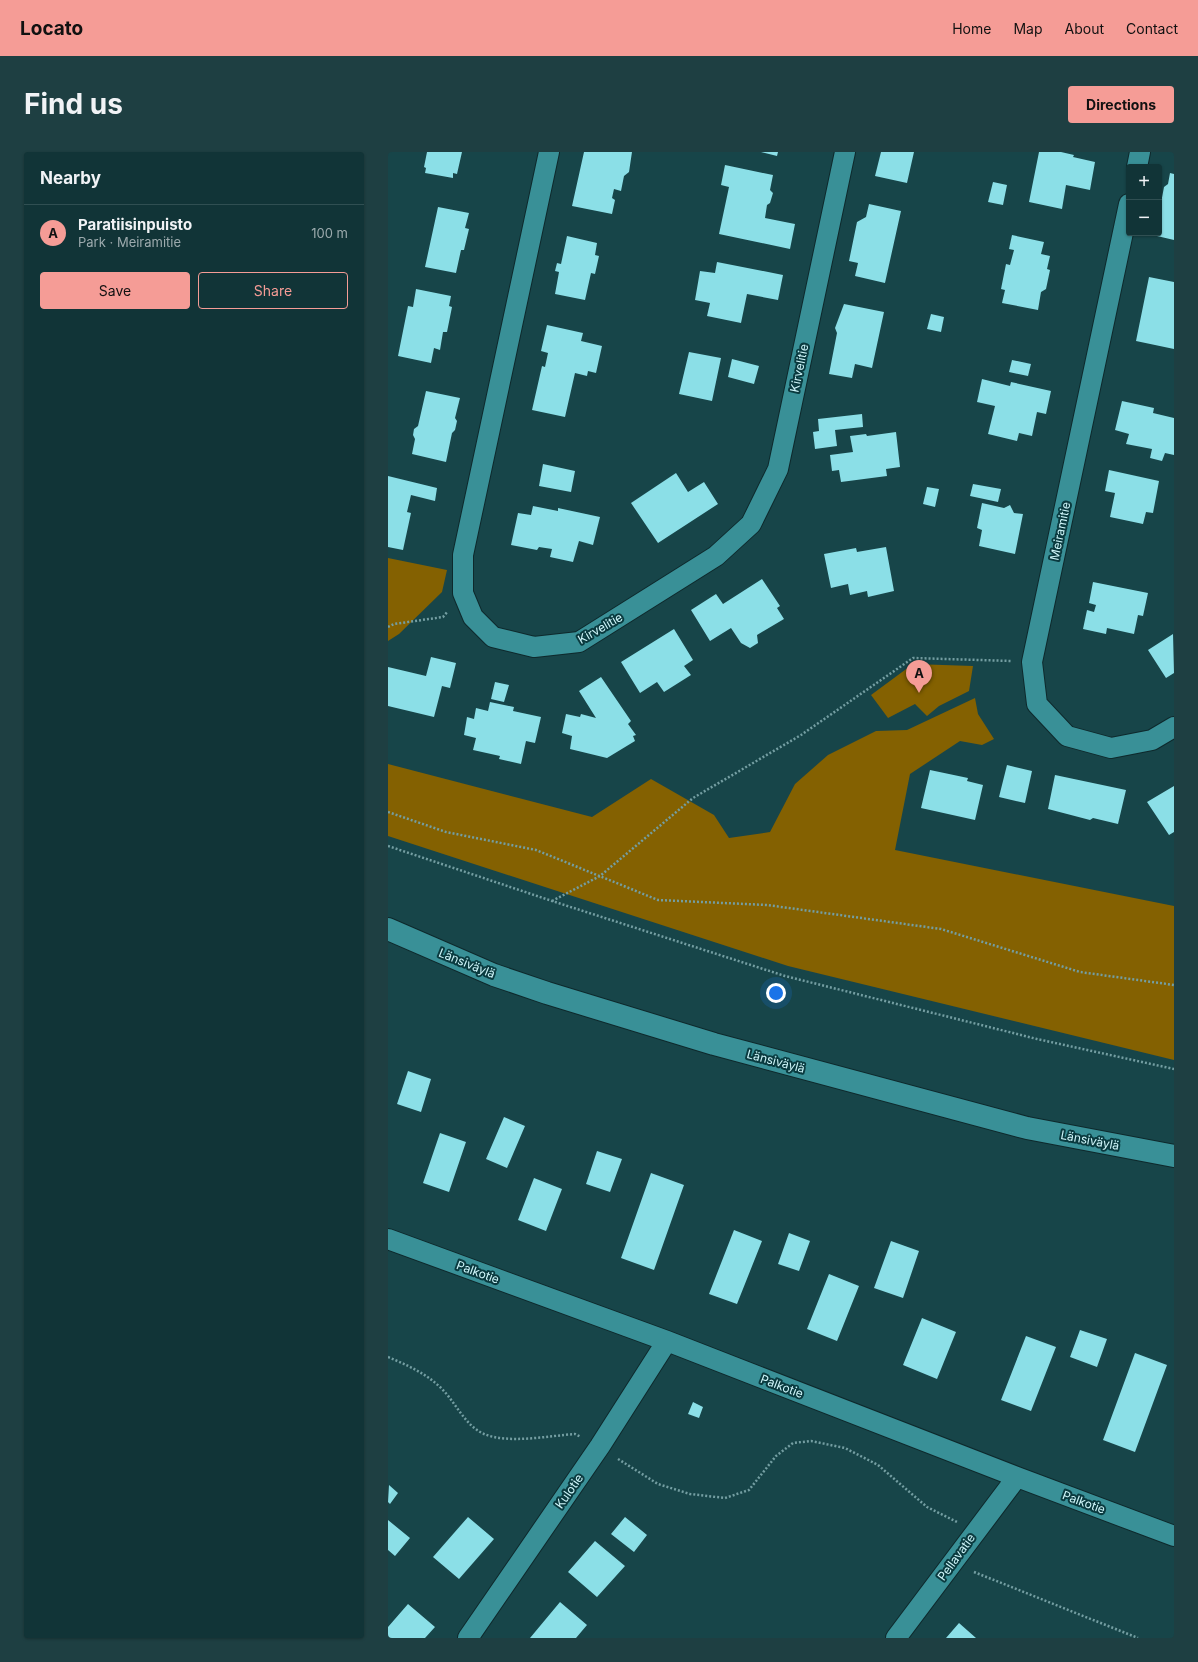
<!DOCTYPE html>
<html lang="en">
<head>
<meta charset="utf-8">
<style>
	:root { --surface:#113437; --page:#1e3f42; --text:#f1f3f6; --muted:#9caaad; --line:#304f52; --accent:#f59c96 }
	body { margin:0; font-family:Inter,sans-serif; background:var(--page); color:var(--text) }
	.controls { position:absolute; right:12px; top:12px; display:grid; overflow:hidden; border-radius:4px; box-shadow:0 1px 3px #0004 }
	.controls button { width:36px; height:36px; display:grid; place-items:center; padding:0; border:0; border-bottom:1px solid var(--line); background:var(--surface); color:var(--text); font:20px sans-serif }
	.you { position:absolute; left:388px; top:841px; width:14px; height:14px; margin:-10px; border:3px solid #fff; border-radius:50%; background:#1a73e8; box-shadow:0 0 0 6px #1a73e833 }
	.badge { display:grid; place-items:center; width:26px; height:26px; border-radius:50%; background:var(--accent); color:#111; font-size:13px; font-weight:700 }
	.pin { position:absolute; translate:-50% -33px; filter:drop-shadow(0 1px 2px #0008) }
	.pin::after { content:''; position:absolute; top:21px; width:14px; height:12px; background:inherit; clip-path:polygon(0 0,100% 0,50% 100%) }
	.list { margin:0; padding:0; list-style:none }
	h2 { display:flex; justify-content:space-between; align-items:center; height:52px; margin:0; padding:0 16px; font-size:17px }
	h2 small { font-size:13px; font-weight:400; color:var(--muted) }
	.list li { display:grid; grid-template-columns:26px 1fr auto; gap:12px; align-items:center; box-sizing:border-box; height:56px; padding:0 16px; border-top:1px solid var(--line) }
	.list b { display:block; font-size:15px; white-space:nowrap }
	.list p { margin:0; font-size:13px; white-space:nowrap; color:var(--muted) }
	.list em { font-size:13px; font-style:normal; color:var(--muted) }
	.actions { display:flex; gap:8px; padding:12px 16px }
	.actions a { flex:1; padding:9px 0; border:1px solid var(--accent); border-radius:4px; text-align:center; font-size:14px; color:var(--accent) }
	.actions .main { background:var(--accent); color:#111 }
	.map { position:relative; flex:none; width:786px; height:1486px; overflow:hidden; border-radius:4px }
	header { display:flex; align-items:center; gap:24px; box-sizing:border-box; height:56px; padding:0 20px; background:var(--accent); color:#111 }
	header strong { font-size:19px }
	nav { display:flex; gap:22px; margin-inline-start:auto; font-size:14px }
	.intro { display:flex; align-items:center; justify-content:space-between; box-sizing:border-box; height:96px; padding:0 24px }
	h1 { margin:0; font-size:28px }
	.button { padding:10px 18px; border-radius:4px; background:var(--accent); color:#111; font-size:14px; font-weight:700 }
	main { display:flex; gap:24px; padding:0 24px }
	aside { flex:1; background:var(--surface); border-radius:4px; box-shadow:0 1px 3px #0004 }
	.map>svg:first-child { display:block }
	.green { fill:#846101 }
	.building { fill:#8bdfe7 }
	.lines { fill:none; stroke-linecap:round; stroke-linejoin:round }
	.street-casing { stroke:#0e292c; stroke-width:22 }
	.secondary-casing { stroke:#0e292c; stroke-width:24 }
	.path { stroke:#749ea2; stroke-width:2.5; stroke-dasharray:2 2; stroke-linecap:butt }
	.street { stroke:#399097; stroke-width:20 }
	.secondary { stroke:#399097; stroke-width:22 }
	.labels { text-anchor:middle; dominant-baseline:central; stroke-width:4; stroke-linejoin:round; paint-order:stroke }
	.street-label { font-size:12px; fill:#cff6fa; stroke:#0a3a3f }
</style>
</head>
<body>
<header>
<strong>Locato</strong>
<nav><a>Home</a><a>Map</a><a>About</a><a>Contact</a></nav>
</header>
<div class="intro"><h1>Find us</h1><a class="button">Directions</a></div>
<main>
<aside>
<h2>Nearby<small></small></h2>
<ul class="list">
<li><span class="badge">A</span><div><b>Paratiisinpuisto</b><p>Park · Meiramitie</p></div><em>100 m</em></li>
</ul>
<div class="actions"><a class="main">Save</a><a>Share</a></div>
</aside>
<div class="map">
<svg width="786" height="1486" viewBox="0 0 786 1486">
	<rect width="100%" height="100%" fill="#174549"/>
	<path class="green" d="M 0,406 L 59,418 L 54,440 L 11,482 L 0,489 Z
		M 525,512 L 585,514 L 581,539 L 551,554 L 539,564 L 527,552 L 500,566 L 483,543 Z
		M 587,546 L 590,562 L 606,587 L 594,593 L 572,589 L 522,622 L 507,698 L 786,754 L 786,908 L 400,814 L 0,684 L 0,612 L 204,665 L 263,627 L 326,663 L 341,686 L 382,680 L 407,632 L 440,603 L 488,579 L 519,578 Z"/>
	<path class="building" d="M 39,0 L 74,0 L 69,22 L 65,21 L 65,26 L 37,21 L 38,16 L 36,15 Z
		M 196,0 L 244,0 L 241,20 L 236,24 L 233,39 L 226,37 L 224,46 L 227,48 L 224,62 L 184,54 Z
		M 373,0 L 390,0 L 389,4 Z
		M 493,0 L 526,0 L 519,31 L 487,24 Z
		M 651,0 L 673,0 L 686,3 L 685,5 L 707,10 L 702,38 L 678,33 L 674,57 L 641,50 Z
		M 337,13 L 385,23 L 382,38 L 385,41 L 382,51 L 379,53 L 377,66 L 407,72 L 402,97 L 331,82 L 341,35 L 333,33 Z
		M 782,21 L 786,22 L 786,88 L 769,84 L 774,61 L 772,56 L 776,35 L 780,32 Z
		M 605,30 L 619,33 L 615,53 L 600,50 Z
		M 481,52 L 513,59 L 497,131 L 467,124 L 470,111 L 461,109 L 469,70 L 478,65 Z
		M 50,55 L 81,61 L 77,76 L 81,77 L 76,98 L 73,98 L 68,121 L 37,115 Z
		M 624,83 L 656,90 L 653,102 L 662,104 L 659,117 L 662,118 L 658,137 L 653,140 L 650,158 L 614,151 L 617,138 L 613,137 L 618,112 L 622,113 L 626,98 L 621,97 Z
		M 179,84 L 209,91 L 207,103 L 211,104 L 207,122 L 203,121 L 197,148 L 167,142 L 171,120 L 167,119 L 169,111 L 173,112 Z
		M 329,110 L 395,123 L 390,148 L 359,142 L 353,171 L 319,164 L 322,151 L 307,148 L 312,119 L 327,121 Z
		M 761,125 L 786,130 L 786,197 L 748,189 Z
		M 28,137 L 63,144 L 61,154 L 64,155 L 59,180 L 55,180 L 52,198 L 46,196 L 43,211 L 10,204 L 20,154 L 25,155 Z
		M 456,152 L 496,160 L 484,216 L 467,212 L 464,226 L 441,222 L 449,181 L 447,176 Z
		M 543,162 L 556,165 L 553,180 L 539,177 Z
		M 159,173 L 195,181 L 193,189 L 214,194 L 208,221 L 200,219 L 199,224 L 187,221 L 177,265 L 144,258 L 154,214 L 157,215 L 160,201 L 153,199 Z
		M 301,200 L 333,206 L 324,249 L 291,242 Z
		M 344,207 L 371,214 L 366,232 L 340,225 Z
		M 624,208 L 643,212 L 640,224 L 621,220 Z
		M 594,227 L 622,234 L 623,230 L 663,239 L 658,262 L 649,260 L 644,284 L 631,281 L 629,289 L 600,282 L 607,254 L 589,250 Z
		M 38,239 L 72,246 L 67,266 L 69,269 L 67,278 L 64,281 L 58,310 L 24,302 L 27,287 L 25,283 L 26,277 L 30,274 Z
		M 734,249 L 766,256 L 765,261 L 786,266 L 786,303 L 777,301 L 774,309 L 762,306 L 764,297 L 738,292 L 741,282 L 727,278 Z
		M 474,262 L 475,275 L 447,278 L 449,294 L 427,297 L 425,280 L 431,279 L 430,267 Z
		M 508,280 L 512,315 L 498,317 L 499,324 L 453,330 L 451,318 L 444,319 L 442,303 L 465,300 L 462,284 L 478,282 L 479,284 Z
		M 155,312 L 187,319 L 183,340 L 151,334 Z
		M 721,318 L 771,329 L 765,361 L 758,360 L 755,372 L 722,365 L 727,341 L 717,339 Z
		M 288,321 L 300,340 L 316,330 L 330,352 L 270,391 L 243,351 Z
		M 0,324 L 49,336 L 47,349 L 23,343 L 19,360 L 23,361 L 15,398 L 0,395 Z
		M 585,332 L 613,337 L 610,350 L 582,344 Z
		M 539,335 L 551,337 L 547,355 L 535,352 Z
		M 594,351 L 616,356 L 622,353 L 626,361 L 635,362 L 627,402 L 591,394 L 594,378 L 589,376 Z
		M 145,354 L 170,359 L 170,356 L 212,365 L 205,393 L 191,389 L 185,410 L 162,405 L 164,397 L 151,395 L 149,398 L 123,393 L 130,361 L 143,363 Z
		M 498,395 L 506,439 L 480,445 L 479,439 L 462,443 L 460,432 L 443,436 L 436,402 L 468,396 L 469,400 Z
		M 374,427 L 392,454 L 389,456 L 396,467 L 369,483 L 370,491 L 362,496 L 353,491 L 343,476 L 322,489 L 303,458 L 328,442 L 335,452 Z
		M 705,430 L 760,441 L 755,464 L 750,463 L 746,482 L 719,476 L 718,482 L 695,477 L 699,458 L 706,460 L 708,453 L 701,451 Z
		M 286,477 L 305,508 L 296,514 L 303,523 L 276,540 L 269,530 L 252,541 L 233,510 Z
		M 785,482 L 786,521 L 778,526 L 760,498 Z
		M 43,505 L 68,511 L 62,536 L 54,534 L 46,565 L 0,554 L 0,515 L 38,524 Z
		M 213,525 L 243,569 L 240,572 L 248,583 L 245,584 L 247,589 L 219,606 L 182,597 L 184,584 L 174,581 L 178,562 L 192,565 L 193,562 L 208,566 L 191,539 Z
		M 107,530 L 121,533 L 116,550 L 103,547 Z
		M 102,550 L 126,555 L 125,559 L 153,565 L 147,591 L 138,589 L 133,612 L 111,607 L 112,604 L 85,598 L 88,586 L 76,583 L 79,565 L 86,567 L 88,556 L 100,559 Z
		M 619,613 L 644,619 L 637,651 L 611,645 Z
		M 542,618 L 580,626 L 579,629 L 595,633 L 587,668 L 533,656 Z
		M 667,623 L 738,638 L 730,672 L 705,666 L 702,668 L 660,657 Z
		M 786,634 L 786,680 L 781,683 L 759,650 Z
		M 20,919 L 43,927 L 33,960 L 9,952 Z
		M 116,965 L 137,974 L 119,1016 L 98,1007 Z
		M 52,981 L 78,990 L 61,1040 L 35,1031 Z
		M 209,999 L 234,1007 L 222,1040 L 198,1032 Z
		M 263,1021 L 296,1033 L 266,1118 L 233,1106 Z
		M 146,1026 L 174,1037 L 158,1079 L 130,1068 Z
		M 346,1078 L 374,1089 L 349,1152 L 321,1142 Z
		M 401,1081 L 422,1089 L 411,1119 L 390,1112 Z
		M 503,1089 L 531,1099 L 515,1146 L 486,1136 Z
		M 441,1122 L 471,1134 L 449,1189 L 419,1177 Z
		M 534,1166 L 568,1180 L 549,1227 L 515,1213 Z
		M 692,1178 L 719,1187 L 709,1215 L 682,1205 Z
		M 638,1184 L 668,1195 L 643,1259 L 613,1248 Z
		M 747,1201 L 779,1213 L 747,1300 L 715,1288 Z
		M 305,1250 L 315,1255 L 311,1266 L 300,1262 Z
		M 1,1333 L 10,1341 L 2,1352 L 0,1350 Z
		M 80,1365 L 106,1387 L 71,1427 L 45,1405 Z
		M 237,1365 L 259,1383 L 246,1400 L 223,1382 Z
		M 0,1368 L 22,1386 L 7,1404 L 0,1398 Z
		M 207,1389 L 237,1414 L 209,1445 L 180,1420 Z
		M 172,1450 L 199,1473 L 188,1486 L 142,1486 Z
		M 20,1452 L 47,1475 L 37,1486 L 0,1486 L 0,1475 Z
		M 571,1471 L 588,1486 L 558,1486 Z"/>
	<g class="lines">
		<g class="street-casing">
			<path id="street" d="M 161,0 L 75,403 L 75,441 L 85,465 L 105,485 L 146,495 L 191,490 L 328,404 L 363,372 L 390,317 L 457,0
				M 749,15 L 752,0
				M 741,52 L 644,510 L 649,552 L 679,584 L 723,596 L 764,588 L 786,575
				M 0,1087 L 279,1189 L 629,1325 L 786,1384
				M 80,1486 L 212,1294 L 279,1189
				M 508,1486 L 629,1325"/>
		</g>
		<g class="secondary-casing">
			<path id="secondary" d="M 0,777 L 106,823 L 159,841 L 326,892 L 639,976 L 786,1004"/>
		</g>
		<path class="path" d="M 0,475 L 6,472 L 55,465 L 60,459
			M 0,660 L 58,680 L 148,698 L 270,748 L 379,753 L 553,777 L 692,820 L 786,833
			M 0,694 L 164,749 L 397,824 L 649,887 L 786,917
			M 164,749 L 212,724 L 305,646 L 413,583 L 525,506 L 624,509
			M 0,1205 C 19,1213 37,1221 52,1235 C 68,1250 76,1273 96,1282 C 120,1292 160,1284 187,1282 L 193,1285
			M 230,1307 L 270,1332 L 302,1342 L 337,1346 L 361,1338 L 388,1304 L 405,1291 L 423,1289 L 457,1296 L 490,1313 L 539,1355 L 569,1370
			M 586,1420 L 750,1486"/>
		<use href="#street" class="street"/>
		<use href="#secondary" class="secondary"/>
	</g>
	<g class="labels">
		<g class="street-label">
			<text transform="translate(411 216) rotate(-78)">Kirvelitie</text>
			<text transform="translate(672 379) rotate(-78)">Meiramitie</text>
			<text transform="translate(212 476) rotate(-30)">Kirvelitie</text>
			<text transform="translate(79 811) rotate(22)">Länsiväylä</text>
			<text transform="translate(388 909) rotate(15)">Länsiväylä</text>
			<text transform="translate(702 988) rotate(11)">Länsiväylä</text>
			<text transform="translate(90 1120) rotate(20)">Palkotie</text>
			<text transform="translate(394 1234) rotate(21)">Palkotie</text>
			<text transform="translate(181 1339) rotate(-55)">Kulotie</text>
			<text transform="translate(696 1350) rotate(20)">Palkotie</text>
			<text transform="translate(568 1405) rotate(-54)">Pellavatie</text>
		</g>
	</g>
</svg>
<div class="controls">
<button>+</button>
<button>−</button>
</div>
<div class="you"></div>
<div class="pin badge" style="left:531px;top:541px">A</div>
</div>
</main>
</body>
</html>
